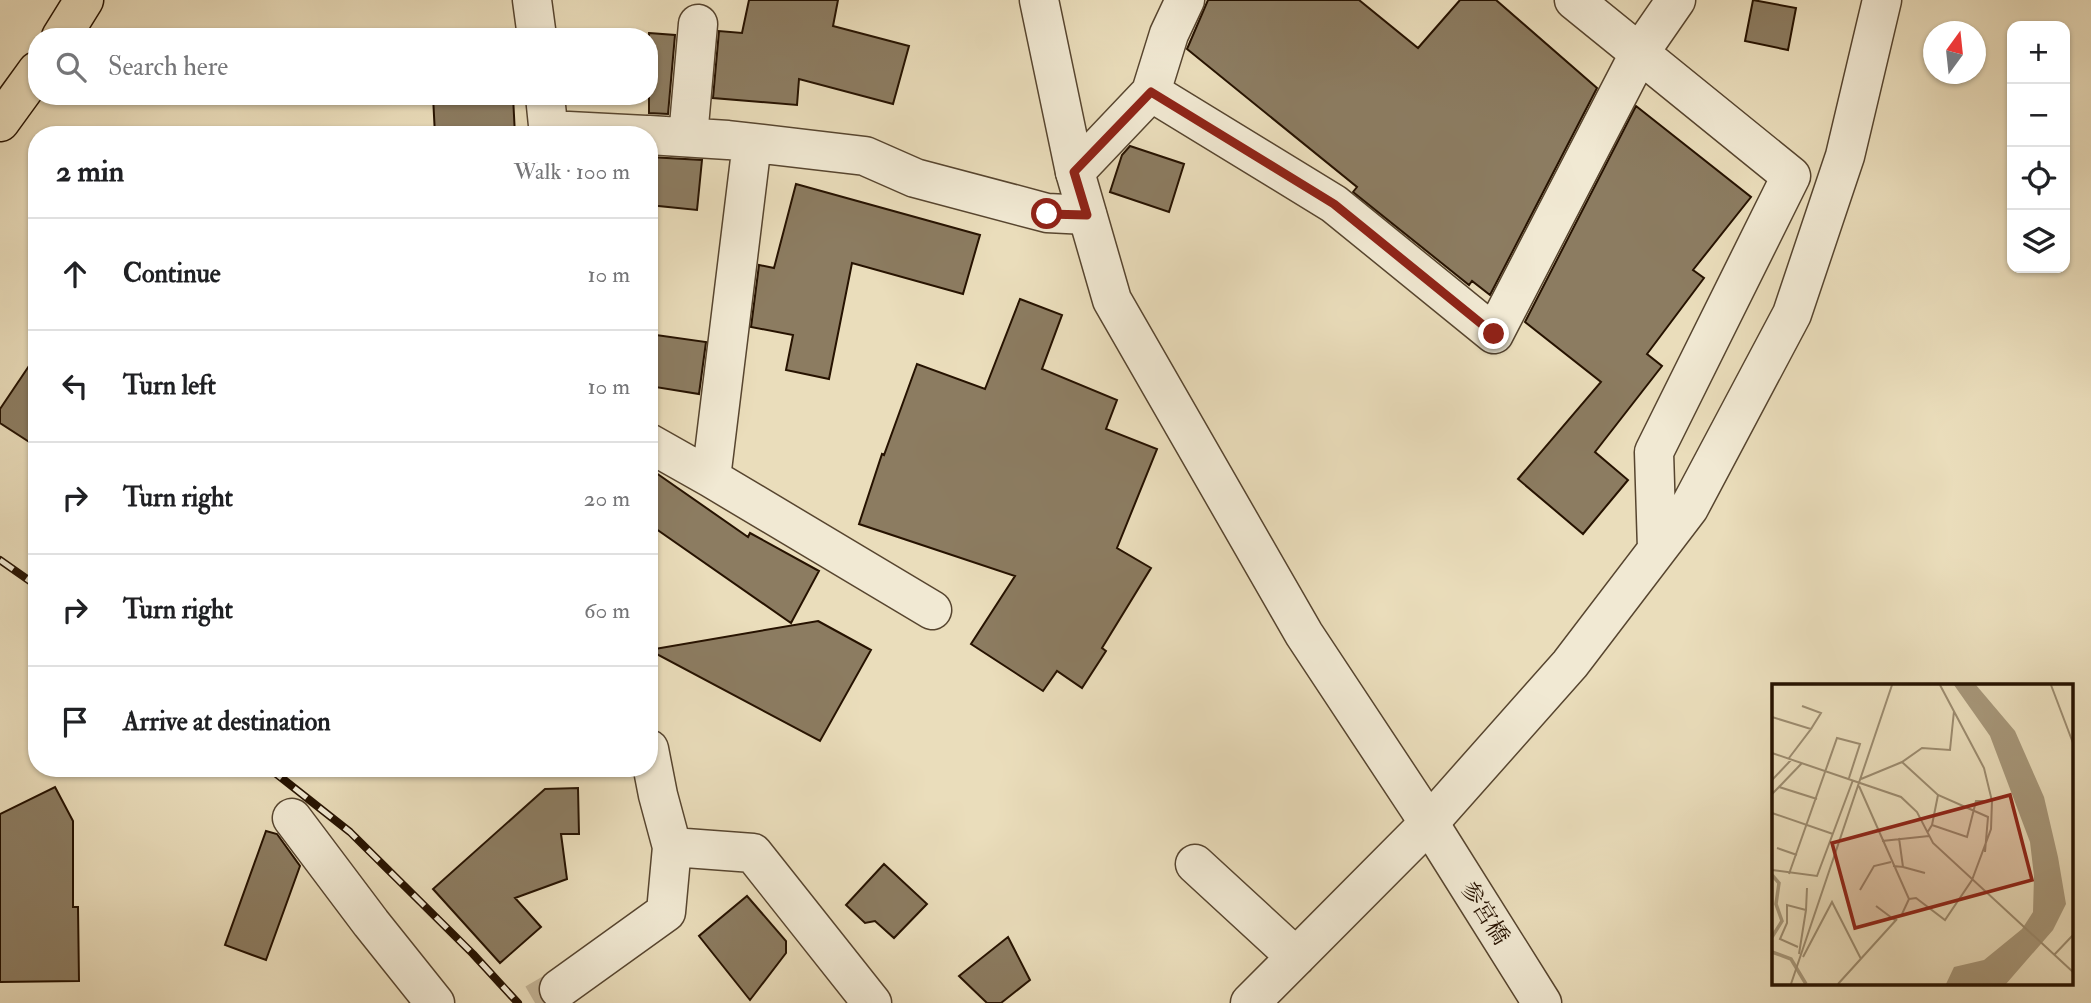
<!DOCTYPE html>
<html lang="en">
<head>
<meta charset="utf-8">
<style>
	:root { --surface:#fff; --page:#f2f2f2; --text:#202124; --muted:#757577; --line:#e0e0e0 }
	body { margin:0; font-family:"IM FELL Double Pica","Noto Serif JP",serif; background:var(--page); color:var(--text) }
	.controls { position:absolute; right:21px; top:21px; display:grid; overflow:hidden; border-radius:14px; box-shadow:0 2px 5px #0004 }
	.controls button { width:63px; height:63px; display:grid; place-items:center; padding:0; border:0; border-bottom:2px solid var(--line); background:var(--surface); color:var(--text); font:35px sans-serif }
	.compass { position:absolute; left:1923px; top:21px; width:63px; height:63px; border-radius:50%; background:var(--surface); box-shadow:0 2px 5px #0004; rotate:15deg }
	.stop { position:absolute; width:21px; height:21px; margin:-16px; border:5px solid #8f2418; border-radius:50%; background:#fff }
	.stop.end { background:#8f2418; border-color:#fff; box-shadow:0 2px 7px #0008 }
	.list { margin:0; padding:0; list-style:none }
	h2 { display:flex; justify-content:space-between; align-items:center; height:91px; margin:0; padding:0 28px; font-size:30px }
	h2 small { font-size:23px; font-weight:400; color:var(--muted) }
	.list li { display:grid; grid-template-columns:46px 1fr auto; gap:21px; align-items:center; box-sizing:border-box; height:112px; padding:0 28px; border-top:2px solid var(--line) }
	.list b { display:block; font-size:26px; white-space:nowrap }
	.list em { font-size:23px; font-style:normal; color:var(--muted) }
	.icon { flex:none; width:38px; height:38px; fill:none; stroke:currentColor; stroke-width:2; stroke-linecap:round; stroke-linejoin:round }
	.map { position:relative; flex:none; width:2091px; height:1003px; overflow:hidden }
	.search { position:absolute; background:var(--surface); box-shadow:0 2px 5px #0004; left:28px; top:28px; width:630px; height:77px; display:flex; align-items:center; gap:18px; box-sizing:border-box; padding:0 24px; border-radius:28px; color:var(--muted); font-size:26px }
	.panel { position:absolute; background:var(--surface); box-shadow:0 2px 5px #0004; left:28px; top:126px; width:630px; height:651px; border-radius:28px }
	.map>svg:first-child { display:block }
	.building { fill:#8c7c61; stroke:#261200; stroke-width:2 }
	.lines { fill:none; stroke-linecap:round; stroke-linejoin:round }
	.minor-tunnel { stroke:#c3b496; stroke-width:38; stroke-dasharray:38 19; stroke-linecap:butt }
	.minor-casing { stroke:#57452f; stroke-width:41 }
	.tertiary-casing { stroke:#57452f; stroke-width:41 }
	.trunk-casing { stroke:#261200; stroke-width:41 }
	.minor { stroke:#f1e9d3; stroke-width:38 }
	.tertiary { stroke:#f1e9d3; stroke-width:38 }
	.trunk { stroke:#eaddbb; stroke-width:38 }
	.rail-casing { stroke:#261200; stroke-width:8 }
	.rail { stroke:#f1e9d3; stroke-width:5; stroke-dasharray:16; stroke-linecap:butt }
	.route { stroke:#8f2418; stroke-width:9 }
	.labels { text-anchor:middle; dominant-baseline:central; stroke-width:5; stroke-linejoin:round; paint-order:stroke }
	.street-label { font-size:23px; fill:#261200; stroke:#f1e9d3 }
	.inset-river { fill:none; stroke:#a7987b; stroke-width:3.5 }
	.inset-road { fill:none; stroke:#9c8c70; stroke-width:2 }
	.view { fill:#8f2418; fill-opacity:0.15; stroke:#8f2418; stroke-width:3.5 }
	.inset-edge { fill:none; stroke:#261200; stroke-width:3.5 }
</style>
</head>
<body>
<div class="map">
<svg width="2091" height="1003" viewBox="0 0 2091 1003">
	<rect width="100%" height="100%" fill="#eaddbb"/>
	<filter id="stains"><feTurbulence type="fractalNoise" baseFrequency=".00286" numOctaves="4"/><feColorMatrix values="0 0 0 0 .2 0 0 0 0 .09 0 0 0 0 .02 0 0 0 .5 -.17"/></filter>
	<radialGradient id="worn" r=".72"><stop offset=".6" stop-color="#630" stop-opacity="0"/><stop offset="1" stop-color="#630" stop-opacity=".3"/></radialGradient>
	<path class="building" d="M 749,0 L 838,0 L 833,26 L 909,46 L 893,104 L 799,79 L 797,105 L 713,98 L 719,31 L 742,33 Z
		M 1208,0 L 1359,0 L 1418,48 L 1460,0 L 1496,0 L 1597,88 L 1490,295 L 1472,281 L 1469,285 L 1353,192 L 1357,187 L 1187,49 Z
		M 1753,0 L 1796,8 L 1788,50 L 1745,41 Z
		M 649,33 L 675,35 L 668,114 L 649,113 Z
		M 433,96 L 513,96 L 515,135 L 435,135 Z
		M 1636,106 L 1751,197 L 1693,270 L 1704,278 L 1647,354 L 1662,366 L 1595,452 L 1628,480 L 1583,534 L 1518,479 L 1601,382 L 1525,322 Z
		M 1130,146 L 1184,164 L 1169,212 L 1110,192 L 1122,155 Z
		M 649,157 L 702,160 L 697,210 L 649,205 Z
		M 796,184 L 980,235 L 963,294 L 852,263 L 829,379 L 786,370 L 793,335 L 751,327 L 759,265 L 774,268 Z
		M 1020,299 L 1062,315 L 1042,369 L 1117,400 L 1106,429 L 1157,449 L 1117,548 L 1151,568 L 1102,648 L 1106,651 L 1082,688 L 1057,671 L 1043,691 L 971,644 L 1015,576 L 859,524 L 882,454 L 884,455 L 917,364 L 985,389 Z
		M 649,334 L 706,342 L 699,394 L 649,386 Z
		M 37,354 L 37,447 L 0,423 L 0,409 Z
		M 649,468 L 748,537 L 750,533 L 819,571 L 791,623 L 649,524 Z
		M 818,621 L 871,650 L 820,741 L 649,650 Z
		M 55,787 L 73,821 L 73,907 L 78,907 L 79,981 L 0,982 L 0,814 Z
		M 578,788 L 579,834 L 561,834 L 567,879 L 515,898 L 541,927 L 500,963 L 433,889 L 545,789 Z
		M 266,831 L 277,834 L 300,866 L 266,960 L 225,945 Z
		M 884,864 L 927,904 L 894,938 L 875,921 L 865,923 L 846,905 Z
		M 747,896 L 786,941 L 786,953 L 750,1000 L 699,936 Z
		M 1008,937 L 1030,980 L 1001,1003 L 987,1003 L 959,976 Z"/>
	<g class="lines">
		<path class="minor-tunnel" d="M 535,1003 L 559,989"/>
		<g class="minor-casing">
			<path id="minor" d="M 532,0 L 537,37
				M 1574,0 L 1791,176 L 1654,452 L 1657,549
				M 1151,92 L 1169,34 L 1185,0
				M 545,96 L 549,135
				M 549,130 L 646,135
				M 649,135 L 728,140 L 865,156 L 915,178 L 1047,213 L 1087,215
				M 688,137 L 698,24
				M 1075,172 L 1151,92 L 1334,204 L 1494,334 L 1640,52 L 1676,0
				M 649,443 L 711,478 L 752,143
				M 711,478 L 932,610
				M 292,818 L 371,923 L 435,1003
				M 672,847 L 753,853 L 872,1003
				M 1195,864 L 1296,957
				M 559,989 L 666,912 L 672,847 L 658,795 L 649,749
				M 1250,1003 L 1429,823 L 1570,664 L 1689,508 L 1792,314 L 1845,156 L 1882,0"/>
		</g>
		<g class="tertiary-casing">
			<path id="tertiary" d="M 1039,0 L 1075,172 L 1112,300 L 1304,634 L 1429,823 L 1542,1003"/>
		</g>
		<g class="trunk-casing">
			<path id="trunk" d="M 61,37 L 84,0
				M 0,122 L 37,71"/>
		</g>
		<use href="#minor" class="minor"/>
		<use href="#tertiary" class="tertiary"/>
		<use href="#trunk" class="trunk"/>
		<g class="rail-casing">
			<path id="rail" d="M 0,560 L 37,586
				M 269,768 L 350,832 L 473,954 L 518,1003"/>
		</g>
		<use href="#rail" class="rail"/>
	</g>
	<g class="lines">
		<path class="route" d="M 1047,214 L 1087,215 L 1074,172 L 1151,92 L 1334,204 L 1494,334"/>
	</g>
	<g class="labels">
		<g class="street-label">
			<text transform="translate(1485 913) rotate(58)">参宮橋</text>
		</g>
	</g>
	<g transform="translate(1772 684)">
		<rect width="301" height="301" fill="#eaddbb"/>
		<path d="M 182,1 L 204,1 L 243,47 L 272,113 L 286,173 L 294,220 L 281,246 L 234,300 L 174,300 L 182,283 L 212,276 L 250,245 L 261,228 L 262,192 L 258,158 L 218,52 Z" fill="#a7987b"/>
		<path class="inset-river" d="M 0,191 L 7,199 L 4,220 L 10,237 L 0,253M 0,268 L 19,275 L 34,300"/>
		<path class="inset-road" d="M 279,1 L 301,59M 30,22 L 49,29 L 39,45M 0,33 L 39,45 L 17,74M 0,69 L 129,113 L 145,128 L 161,159 L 301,288M 130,78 L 166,111 L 216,133 L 213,168M 89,95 L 130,78 L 150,64 L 178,66 L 182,27M 0,96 L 20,75M 87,102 L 137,215 L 130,230M 7,103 L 30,79M 0,110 L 7,103 L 45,115M 0,129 L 61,150M 160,141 L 166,111M 155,149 L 160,141 L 195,153 L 204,117 L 220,117M 110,157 L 157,152M 5,164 L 25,171M 121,182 L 131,183 L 127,154M 131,183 L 153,189M 0,186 L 45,192 L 81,96M 17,190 L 65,54 L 88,60 L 77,94M 88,206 L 102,182 L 119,178M 137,215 L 144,214 L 173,236 L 200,196 L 219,145 L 220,117 L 212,84 L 168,1M 104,222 L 124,237M 34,226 L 35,204M 26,263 L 8,255 L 15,239 L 15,221 L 34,226 L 27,270M 282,271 L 301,251M 31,273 L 60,218 L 89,275M 19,300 L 120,1M 66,300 L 125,235"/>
		<path class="view" d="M 238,111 L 260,196 L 83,244 L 60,159 Z"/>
		<rect width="301" height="301" class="inset-edge"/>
	</g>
	<rect width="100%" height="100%" filter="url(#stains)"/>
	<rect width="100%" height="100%" fill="url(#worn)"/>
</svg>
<div class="controls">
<button>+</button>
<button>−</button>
<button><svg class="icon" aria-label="locate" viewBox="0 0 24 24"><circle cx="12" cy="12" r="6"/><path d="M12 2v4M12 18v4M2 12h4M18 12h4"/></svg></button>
<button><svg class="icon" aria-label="layers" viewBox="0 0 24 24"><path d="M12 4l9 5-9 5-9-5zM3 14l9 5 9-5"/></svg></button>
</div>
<svg class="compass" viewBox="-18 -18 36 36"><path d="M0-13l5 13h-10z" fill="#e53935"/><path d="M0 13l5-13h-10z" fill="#757577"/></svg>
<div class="stop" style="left:1047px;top:214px"></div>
<div class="stop end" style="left:1494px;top:334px"></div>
<div class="search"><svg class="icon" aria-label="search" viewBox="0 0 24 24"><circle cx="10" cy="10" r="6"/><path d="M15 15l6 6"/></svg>Search here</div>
<section class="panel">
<h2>2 min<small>Walk · 100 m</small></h2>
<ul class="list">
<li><svg class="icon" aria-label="ahead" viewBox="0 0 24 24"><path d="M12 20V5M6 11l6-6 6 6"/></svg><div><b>Continue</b></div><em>10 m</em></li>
<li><svg class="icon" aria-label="left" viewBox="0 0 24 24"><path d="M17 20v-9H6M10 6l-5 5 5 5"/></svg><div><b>Turn left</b></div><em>10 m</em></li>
<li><svg class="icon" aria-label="right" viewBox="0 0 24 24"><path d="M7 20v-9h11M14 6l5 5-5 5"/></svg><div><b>Turn right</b></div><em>20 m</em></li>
<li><svg class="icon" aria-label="right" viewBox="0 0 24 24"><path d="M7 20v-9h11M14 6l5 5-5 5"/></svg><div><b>Turn right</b></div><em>60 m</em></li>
<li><svg class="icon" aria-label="arrive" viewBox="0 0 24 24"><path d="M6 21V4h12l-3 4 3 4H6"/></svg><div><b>Arrive at destination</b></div></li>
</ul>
</section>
</div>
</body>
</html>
